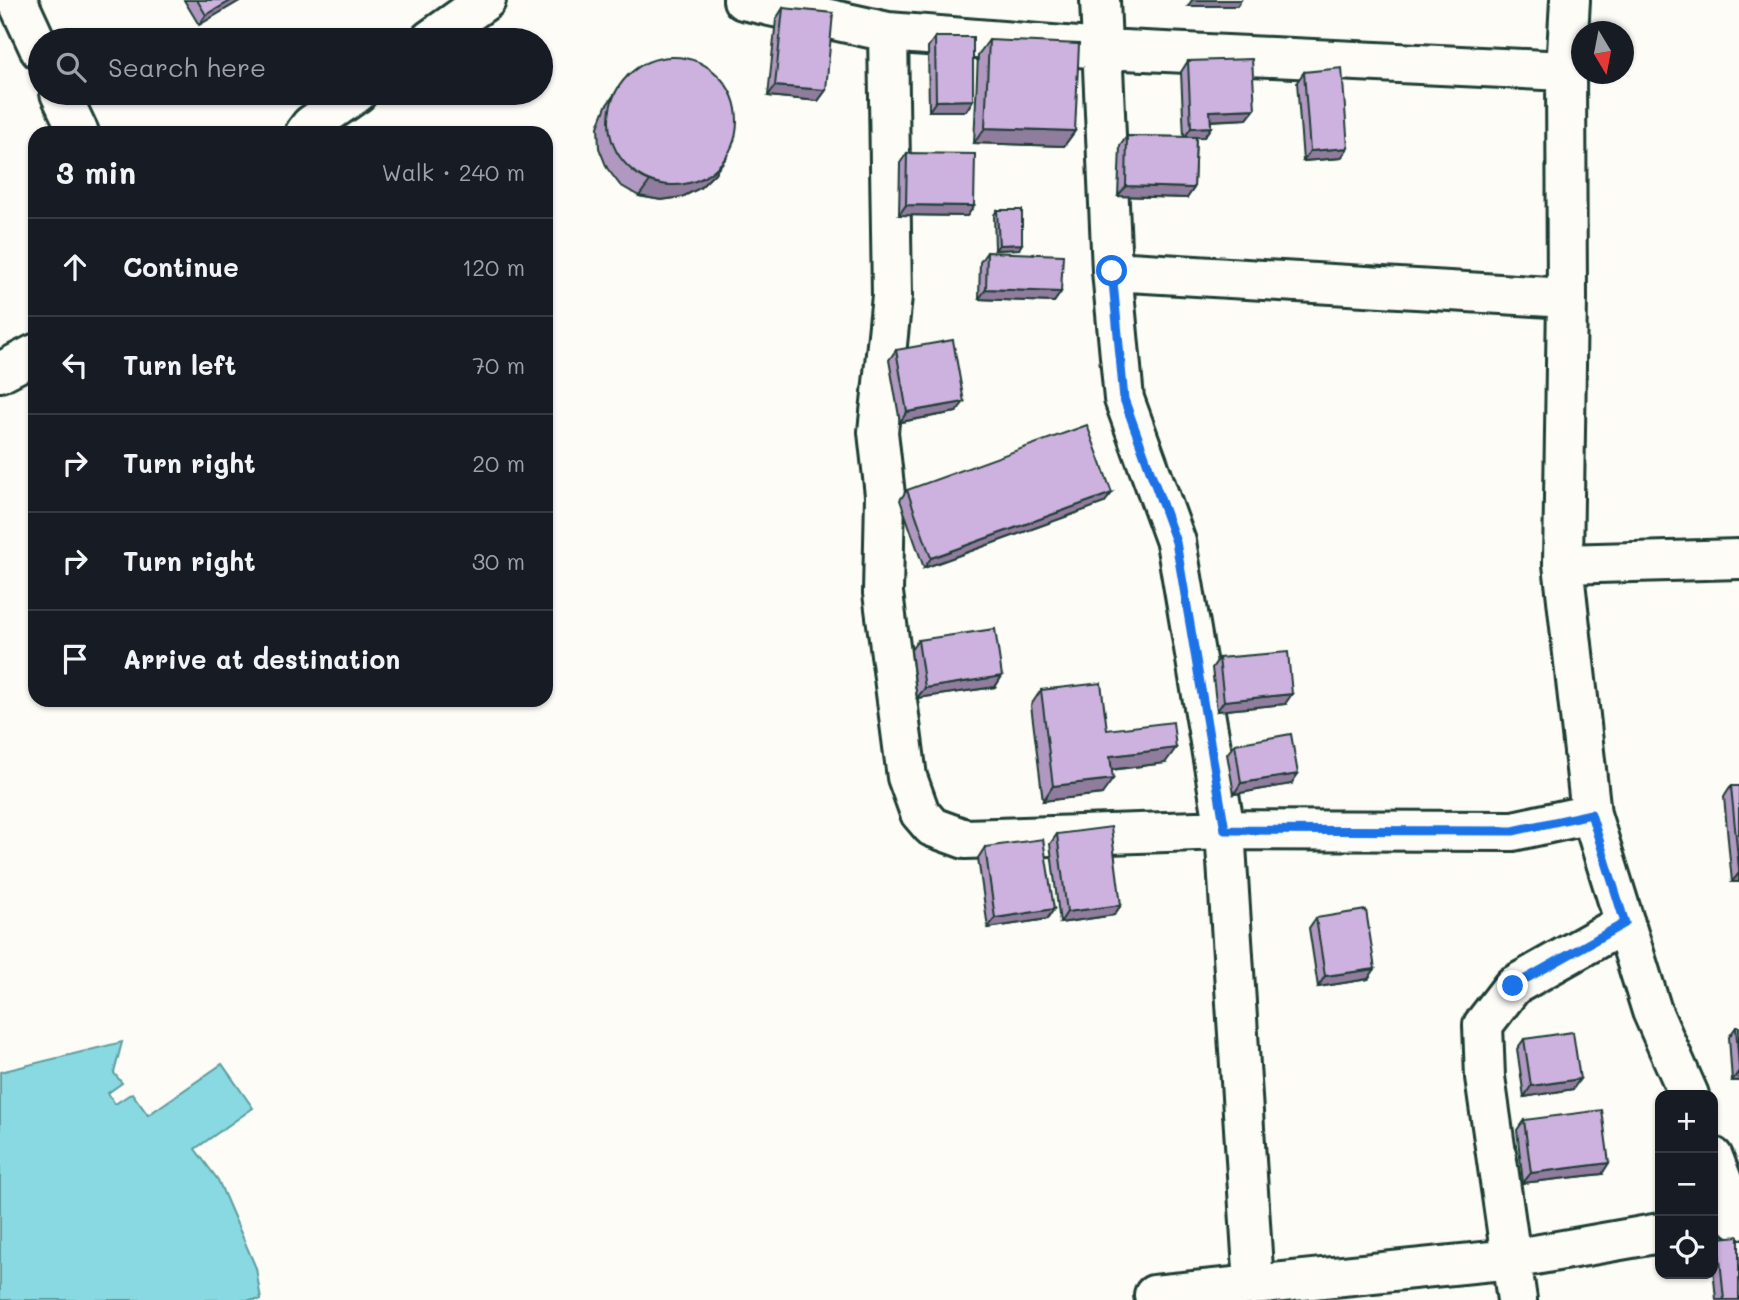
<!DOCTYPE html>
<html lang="en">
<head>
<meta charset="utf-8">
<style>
	:root { --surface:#171b24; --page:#20242c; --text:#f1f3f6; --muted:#9ea1a6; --line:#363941 }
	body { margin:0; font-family:Mali,sans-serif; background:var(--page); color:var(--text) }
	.controls { position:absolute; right:21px; bottom:21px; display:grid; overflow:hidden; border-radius:14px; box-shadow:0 2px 5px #0004 }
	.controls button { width:63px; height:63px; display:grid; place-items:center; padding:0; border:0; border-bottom:2px solid var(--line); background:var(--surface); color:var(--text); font:35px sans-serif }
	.compass { position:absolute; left:1571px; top:21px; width:63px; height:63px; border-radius:50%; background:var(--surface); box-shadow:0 2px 5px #0004; rotate:170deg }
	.stop { position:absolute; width:21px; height:21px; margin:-16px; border:5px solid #1a73e8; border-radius:50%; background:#fff }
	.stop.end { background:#1a73e8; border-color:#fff; box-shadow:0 2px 7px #0008 }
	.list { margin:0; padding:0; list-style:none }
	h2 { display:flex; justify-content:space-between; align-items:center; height:91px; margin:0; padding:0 28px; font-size:30px }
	h2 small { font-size:23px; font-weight:400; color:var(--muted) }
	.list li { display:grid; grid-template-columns:46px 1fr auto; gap:21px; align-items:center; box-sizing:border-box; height:98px; padding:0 28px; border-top:2px solid var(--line) }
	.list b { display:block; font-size:26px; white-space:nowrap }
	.list em { font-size:23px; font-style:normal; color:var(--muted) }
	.icon { flex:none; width:38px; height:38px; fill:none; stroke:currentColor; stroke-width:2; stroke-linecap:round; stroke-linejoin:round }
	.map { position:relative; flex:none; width:1739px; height:1300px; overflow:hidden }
	.search { position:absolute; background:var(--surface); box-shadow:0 2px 5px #0004; left:28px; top:28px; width:525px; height:77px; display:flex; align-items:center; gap:18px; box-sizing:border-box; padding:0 24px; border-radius:38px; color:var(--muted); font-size:26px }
	.panel { position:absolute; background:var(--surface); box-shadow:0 2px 5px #0004; left:28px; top:126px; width:525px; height:581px; border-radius:21px }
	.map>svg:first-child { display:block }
	.water { fill:#88d9e1; stroke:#5e9b9c; stroke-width:2 }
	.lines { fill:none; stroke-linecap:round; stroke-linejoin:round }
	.minor-casing { stroke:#1f3d34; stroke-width:44 }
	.minor { stroke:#fdfcf7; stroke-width:38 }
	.wall { fill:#b098c0; stroke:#1f3d34; stroke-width:2 }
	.shaded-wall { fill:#907c9c; stroke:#1f3d34; stroke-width:2 }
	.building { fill:#cdb1df; stroke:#1f3d34; stroke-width:2 }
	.route { stroke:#1a73e8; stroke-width:9 }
</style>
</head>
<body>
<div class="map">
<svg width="1739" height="1300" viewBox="0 0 1739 1300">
	<rect width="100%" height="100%" fill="#fdfcf7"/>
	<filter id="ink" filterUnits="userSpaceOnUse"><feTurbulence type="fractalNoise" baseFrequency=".0143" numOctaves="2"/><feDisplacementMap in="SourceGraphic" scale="14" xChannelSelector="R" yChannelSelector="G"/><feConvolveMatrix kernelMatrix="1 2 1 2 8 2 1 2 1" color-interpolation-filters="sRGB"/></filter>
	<g filter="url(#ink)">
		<path class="water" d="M 122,1042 L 114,1073 L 122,1083 L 108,1093 L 115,1104 L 132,1093 L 148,1115 L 222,1064 L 253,1108 L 195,1149 L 218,1180 L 256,1268 L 261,1300 L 0,1300 L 0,1072 Z"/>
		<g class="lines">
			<g class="minor-casing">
				<path id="minor" d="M 17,0 L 40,50
					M 743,0 L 888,32 L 892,296 L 878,432 L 885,495 L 883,593 L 907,777 L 920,813 L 932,827 L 965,839 L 1225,830 L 1513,831 L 1591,814 L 1652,1011 L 1689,1095
					M 1100,0 L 1112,271 L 1124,399 L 1176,542 L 1225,830 L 1254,1285
					M 1570,0 L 1566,71 L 1567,298 L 1563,564 L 1739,559
					M 888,32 L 1103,49 L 1566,71
					M 430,40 L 486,0
					M 60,93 L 79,133
					M 305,133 L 311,125 L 357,93
					M 1112,271 L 1567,298
					M 0,372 L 35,354
					M 1563,564 L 1591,814
					M 1713,1157 L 1737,1219 L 1739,1219
					M 1154,1295 L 1512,1259 L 1660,1233
					M 1517,1300 L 1485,1077 L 1483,1025 L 1513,986 L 1625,923"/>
			</g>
			<use href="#minor" class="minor"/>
		</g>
		<path class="wall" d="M 184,0 L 241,0 L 199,25 Z
			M 783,8 L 826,90 L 818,101 L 768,96 L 776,19 Z
			M 935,37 L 973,100 L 966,111 L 929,111 L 928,47 Z
			M 989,40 L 1075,131 L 1064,146 L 974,143 L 978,55 Z
			M 1188,61 L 1255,109 L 1247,119 L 1211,121 L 1211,127 L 1204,137 L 1196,137 L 1194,188 L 1187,198 L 1118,196 L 1120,146 L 1127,136 L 1184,137 L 1181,72 Z
			M 1304,72 L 1341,158 L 1303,161 L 1297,82 Z
			M 629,74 L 715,173 L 700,188 L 682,197 L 661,200 L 639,196 L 620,185 L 607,168 L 599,148 L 598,127 L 606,106 Z
			M 907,153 L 974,206 L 967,216 L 899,215 L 900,163 Z
			M 997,210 L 1019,249 L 995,250 L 994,215 Z
			M 987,252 L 1061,292 L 1054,302 L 979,299 L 980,262 Z
			M 896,350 L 956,412 L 900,422 L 889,360 Z
			M 907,490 L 1112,493 L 1104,503 L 924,568 L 900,500 Z
			M 918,640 L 1002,676 L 995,687 L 917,698 L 911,650 Z
			M 1219,658 L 1285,704 L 1217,711 L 1212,668 Z
			M 1041,690 L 1107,730 L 1165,763 L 1112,770 L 1102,794 L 1043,801 L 1031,705 Z
			M 1235,744 L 1291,784 L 1234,794 L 1227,754 Z
			M 1731,786 L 1739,786 L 1739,882 L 1732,882 L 1724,797 Z
			M 1057,834 L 1121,905 L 1114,915 L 1060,923 L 1050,844 Z
			M 985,847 L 1054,909 L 1047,919 L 988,928 L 978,858 Z
			M 1316,918 L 1368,979 L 1318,987 L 1309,928 Z
			M 1736,1027 L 1739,1027 L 1739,1081 L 1732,1081 L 1729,1037 Z
			M 1524,1039 L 1573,1089 L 1524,1097 L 1517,1049 Z
			M 1524,1120 L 1602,1174 L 1523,1183 L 1517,1130 Z
			M 1718,1238 L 1739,1300 L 1716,1300 L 1713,1268 L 1713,1246 Z"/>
		<path class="shaded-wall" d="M 232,0 L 241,0 L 199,25 L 206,15 Z
			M 1192,0 L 1241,0 L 1237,6 L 1188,6 Z
			M 775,86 L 826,90 L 818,101 L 768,96 Z
			M 973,100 L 966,111 L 929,111 L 936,101 Z
			M 1255,109 L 1247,119 L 1203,121 L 1210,111 Z
			M 1211,127 L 1204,137 L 1184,138 L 1191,128 Z
			M 985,128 L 1075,131 L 1064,146 L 974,143 Z
			M 1348,148 L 1341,158 L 1303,161 L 1310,151 Z
			M 726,158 L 715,173 L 700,188 L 682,197 L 661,200 L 639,196 L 650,181 Z
			M 1126,186 L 1194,188 L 1187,198 L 1118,196 Z
			M 906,205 L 974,206 L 967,216 L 899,215 Z
			M 1022,244 L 1019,249 L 995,250 L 999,245 Z
			M 986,289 L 1061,292 L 1054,302 L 979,299 Z
			M 964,402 L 956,412 L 900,422 L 907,412 Z
			M 1112,493 L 1104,503 L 924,568 L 931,558 Z
			M 1002,676 L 995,687 L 917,698 L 925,688 Z
			M 1292,694 L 1285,704 L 1217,711 L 1224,701 Z
			M 1176,748 L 1165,763 L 1100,771 L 1110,756 Z
			M 1298,774 L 1291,784 L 1234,794 L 1241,783 Z
			M 1113,779 L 1102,794 L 1043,801 L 1053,786 Z
			M 1739,873 L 1739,882 L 1732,882 Z
			M 1121,905 L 1114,915 L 1060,923 L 1067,912 Z
			M 1054,909 L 1047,919 L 988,928 L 995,918 Z
			M 1375,969 L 1368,979 L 1318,987 L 1325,976 Z
			M 1739,1071 L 1739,1081 L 1732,1081 Z
			M 1580,1079 L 1573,1089 L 1524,1097 L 1531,1086 Z
			M 1609,1163 L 1602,1174 L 1523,1183 L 1531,1173 Z"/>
		<path class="building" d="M 197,0 L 232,0 L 206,15 Z
			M 783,8 L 833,13 L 826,90 L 775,86 Z
			M 935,37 L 973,37 L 973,100 L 936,101 Z
			M 989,40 L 1079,44 L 1075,131 L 985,128 Z
			M609 121a64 64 0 1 1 128 0a64 64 0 1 1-128 0Z
			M 1252,59 L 1255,109 L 1210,111 L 1211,127 L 1191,128 L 1188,61 Z
			M 1342,68 L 1348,148 L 1310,151 L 1304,72 Z
			M 1127,136 L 1196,137 L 1194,188 L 1126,186 Z
			M 907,153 L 975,154 L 974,206 L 906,205 Z
			M 997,210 L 1022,210 L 1022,244 L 999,245 Z
			M 987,252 L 1063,255 L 1061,292 L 986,289 Z
			M 953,340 L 964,402 L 907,412 L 896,350 Z
			M 1087,425 L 1112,493 L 931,558 L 907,490 Z
			M 995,629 L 1002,676 L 925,688 L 918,640 Z
			M 1288,652 L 1292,694 L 1224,701 L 1219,658 Z
			M 1101,683 L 1107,730 L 1173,722 L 1176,748 L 1110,756 L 1113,779 L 1053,786 L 1041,690 Z
			M 1291,734 L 1298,774 L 1241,783 L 1235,744 Z
			M 1731,786 L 1739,786 L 1739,869 Z
			M 1111,827 L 1121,905 L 1067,912 L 1057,834 Z
			M 1043,839 L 1054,909 L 995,918 L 985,847 Z
			M 1366,910 L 1375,969 L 1325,976 L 1316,918 Z
			M 1736,1027 L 1739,1027 L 1739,1068 Z
			M 1573,1032 L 1580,1079 L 1531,1086 L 1524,1039 Z
			M 1602,1110 L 1609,1163 L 1531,1173 L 1524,1120 Z
			M 1739,1236 L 1739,1300 L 1724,1300 L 1718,1238 Z"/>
	</g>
	<g class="lines" filter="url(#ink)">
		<path class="route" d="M 1112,271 L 1124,399 L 1176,542 L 1225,830 L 1513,831 L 1591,814 L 1625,923 L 1513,986"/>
	</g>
</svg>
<div class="controls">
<button>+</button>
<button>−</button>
<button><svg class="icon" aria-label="locate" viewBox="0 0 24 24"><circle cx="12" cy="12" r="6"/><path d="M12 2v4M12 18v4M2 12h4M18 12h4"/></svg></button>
</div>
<svg class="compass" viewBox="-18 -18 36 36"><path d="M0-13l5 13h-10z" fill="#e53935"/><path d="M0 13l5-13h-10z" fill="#9ea1a6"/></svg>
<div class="stop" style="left:1112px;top:271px"></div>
<div class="stop end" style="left:1513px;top:986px"></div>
<div class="search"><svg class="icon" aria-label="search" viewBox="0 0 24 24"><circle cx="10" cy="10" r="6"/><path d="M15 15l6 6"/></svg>Search here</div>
<section class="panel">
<h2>3 min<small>Walk · 240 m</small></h2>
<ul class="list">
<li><svg class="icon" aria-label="ahead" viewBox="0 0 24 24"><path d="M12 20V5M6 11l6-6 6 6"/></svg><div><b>Continue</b></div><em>120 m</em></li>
<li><svg class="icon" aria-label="left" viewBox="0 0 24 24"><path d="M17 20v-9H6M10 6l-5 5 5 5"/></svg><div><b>Turn left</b></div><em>70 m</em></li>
<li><svg class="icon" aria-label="right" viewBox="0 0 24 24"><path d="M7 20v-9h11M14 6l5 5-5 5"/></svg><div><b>Turn right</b></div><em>20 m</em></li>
<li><svg class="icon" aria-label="right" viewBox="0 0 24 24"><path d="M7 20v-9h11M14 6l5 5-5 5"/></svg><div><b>Turn right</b></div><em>30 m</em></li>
<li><svg class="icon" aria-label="arrive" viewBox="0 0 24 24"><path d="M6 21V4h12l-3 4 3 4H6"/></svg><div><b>Arrive at destination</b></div></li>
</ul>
</section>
</div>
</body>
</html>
